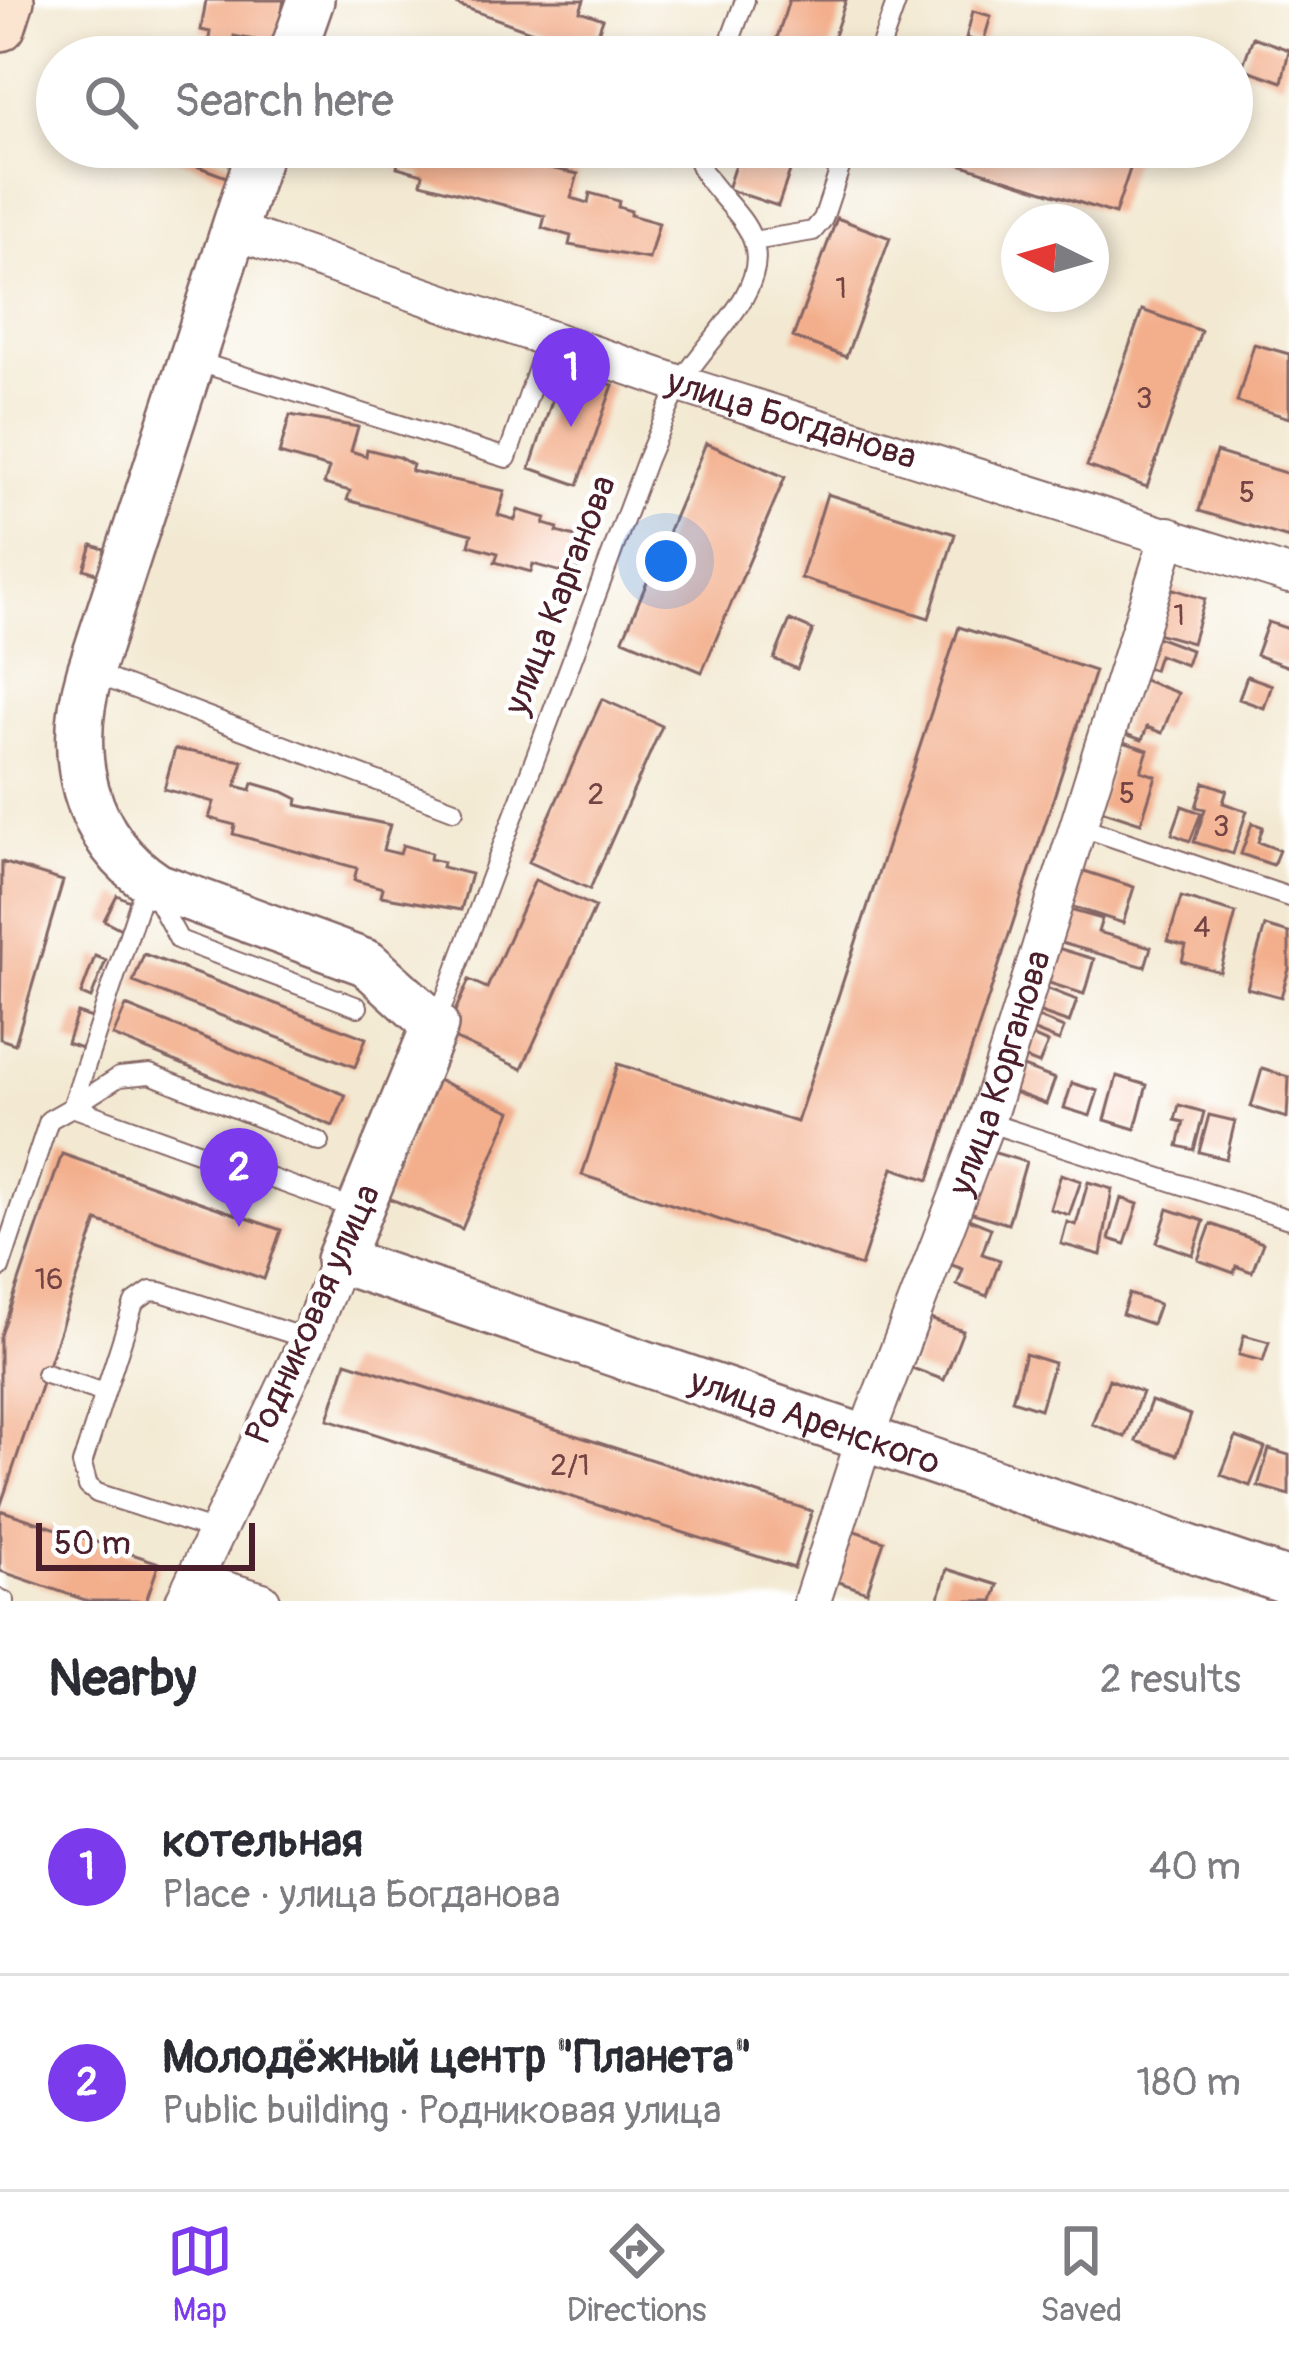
<!DOCTYPE html>
<html lang="en">
<head>
<meta charset="utf-8">
<style>
	:root { --surface:#fff; --page:#f2f2f3; --text:#2b2b33; --muted:#7c7c81; --line:#e1e1e2; --accent:#7c3aed }
	body { margin:0; font-family:Pangolin,sans-serif; background:var(--page); color:var(--text) }
	.compass { position:absolute; left:1001px; top:204px; width:108px; height:108px; border-radius:50%; background:var(--surface); box-shadow:0 6px 18px #0003; rotate:275deg }
	.scale { position:absolute; left:36px; bottom:30px; width:219px; box-sizing:border-box; padding-left:12px; border:6px solid #4a1f2b; border-top:0; font-size:33px; line-height:42px; white-space:nowrap; color:#4a1f2b; -webkit-text-stroke:9px #fff; paint-order:stroke }
	.you { position:absolute; left:666px; top:561px; width:42px; height:42px; margin:-30px; border:9px solid #fff; border-radius:50%; background:#1a73e8; box-shadow:0 0 0 18px #1a73e833 }
	.badge { display:grid; place-items:center; width:78px; height:78px; border-radius:50%; background:var(--accent); color:#fff; font-size:39px; font-weight:700 }
	.pin { position:absolute; translate:-50% -99px; filter:drop-shadow(0 3px 6px #0008) }
	.pin::after { content:''; position:absolute; top:63px; width:42px; height:36px; background:inherit; clip-path:polygon(0 0,100% 0,50% 100%) }
	.list { margin:0; padding:0; list-style:none }
	h2 { display:flex; justify-content:space-between; align-items:center; height:156px; margin:0; padding:0 48px; font-size:51px }
	h2 small { font-size:39px; font-weight:400; color:var(--muted) }
	.list li { display:grid; grid-template-columns:78px 1fr auto; gap:36px; align-items:center; box-sizing:border-box; height:216px; padding:0 48px; border-top:3px solid var(--line) }
	.list b { display:block; font-size:45px; white-space:nowrap }
	.list p { margin:0; font-size:39px; white-space:nowrap; color:var(--muted) }
	.list em { font-size:39px; font-style:normal; color:var(--muted) }
	.icon { flex:none; width:66px; height:66px; fill:none; stroke:currentColor; stroke-width:2; stroke-linecap:round; stroke-linejoin:round }
	.map { position:relative; flex:none; width:1289px; height:1601px; overflow:hidden }
	.search { position:absolute; background:var(--surface); box-shadow:0 6px 18px #0003; left:36px; right:36px; top:36px; height:132px; display:flex; align-items:center; gap:30px; box-sizing:border-box; padding:0 42px; border-radius:66px; color:var(--muted); font-size:45px }
	.sheet { height:588px; background:var(--surface) }
	nav { display:flex; justify-content:space-around; align-items:center; box-sizing:border-box; height:168px; border-top:3px solid var(--line); background:var(--surface); font-size:33px; color:var(--muted) }
	nav a { display:grid; justify-items:center; gap:6px }
	nav .on { color:var(--accent) }
	.map>svg:first-child { display:block }
	.building { fill:#f3af8c }
	.lines { fill:none; stroke-linecap:round; stroke-linejoin:round }
	.service-casing { stroke:#856665; stroke-width:22 }
	.minor-casing { stroke:#856665; stroke-width:40 }
	.tertiary-casing { stroke:#856665; stroke-width:50 }
	.secondary-casing { stroke:#856665; stroke-width:56 }
	.service { stroke:#fff; stroke-width:18 }
	.minor { stroke:#fff; stroke-width:36 }
	.tertiary { stroke:#fff; stroke-width:45 }
	.secondary { stroke:#fce5d0; stroke-width:51 }
	.labels { text-anchor:middle; dominant-baseline:central; stroke-width:9; stroke-linejoin:round; paint-order:stroke }
	.number-label { font-size:30px; fill:#744343 }
	.street-label { font-size:36px; fill:#4a1f2b; stroke:#fff }
</style>
</head>
<body>
<div class="map">
<svg width="1289" height="1601" viewBox="0 0 1289 1601">
	<rect width="100%" height="100%" fill="#fff"/>
	<filter id="ink" filterUnits="userSpaceOnUse"><feTurbulence type="fractalNoise" baseFrequency=".00833" numOctaves="2"/><feDisplacementMap in="SourceGraphic" scale="24" xChannelSelector="R" yChannelSelector="G"/><feConvolveMatrix kernelMatrix="1 2 1 2 8 2 1 2 1" color-interpolation-filters="sRGB"/></filter>
	<filter id="wash" filterUnits="userSpaceOnUse"><feTurbulence type="fractalNoise" baseFrequency=".004" numOctaves="4" result="noise"/><feDisplacementMap in="SourceGraphic" scale="48" xChannelSelector="R" yChannelSelector="G"/><feGaussianBlur stdDeviation="2.7" result="paint"/><feColorMatrix in="noise" values="0 0 0 0 0 0 0 0 0 0 0 0 0 0 0 0 0 1.4 0 .05"/><feComposite in="paint" operator="in"/></filter>
	<g filter="url(#wash)">
		<rect width="100%" height="100%" fill="#f3e9d2"/>
		<g id="blocks">
			<path class="building" d="M 206,0 L 284,0 L 276,44 L 234,36 L 231,57 L 206,57 L 210,32 L 201,30 Z
				M 460,0 L 584,0 L 580,11 L 603,19 L 589,57 L 570,57 L 551,50 L 555,40 L 458,5 Z
				M 789,0 L 846,0 L 827,57 L 771,57 Z
				M 973,11 L 991,16 L 983,43 L 966,38 Z
				M 1253,37 L 1289,50 L 1282,82 L 1242,68 Z
				M 146,147 L 184,147 L 239,167 L 234,180 Z
				M 402,147 L 483,147 L 484,154 L 578,174 L 571,198 L 588,203 L 590,193 L 619,201 L 618,207 L 631,211 L 630,215 L 659,223 L 649,259 L 569,245 L 571,236 L 542,228 L 545,216 L 421,183 L 423,174 L 397,167 Z
				M 741,147 L 798,147 L 778,206 L 727,189 Z
				M 1103,147 L 1134,157 L 1115,214 L 910,148 Z
				M 837,218 L 890,238 L 846,357 L 793,337 Z
				M 1142,310 L 1201,331 L 1147,487 L 1087,466 Z
				M 1254,344 L 1289,354 L 1289,418 L 1237,402 Z
				M 562,370 L 613,385 L 578,485 L 530,468 Z
				M 290,415 L 358,427 L 351,451 L 366,456 L 367,449 L 398,457 L 413,465 L 411,471 L 505,491 L 498,515 L 515,520 L 518,510 L 546,518 L 544,524 L 558,528 L 557,532 L 586,540 L 576,576 L 533,564 L 531,572 L 495,562 L 498,553 L 469,545 L 472,534 L 347,500 L 350,491 L 324,484 L 329,468 L 279,454 Z
				M 706,443 L 785,477 L 702,672 L 623,639 Z
				M 1216,452 L 1289,474 L 1289,538 L 1199,511 Z
				M 827,494 L 955,534 L 929,618 L 801,578 Z
				M 92,545 L 110,551 L 102,575 L 84,569 Z
				M 1167,587 L 1205,599 L 1192,643 L 1153,632 Z
				M 790,620 L 813,630 L 797,669 L 774,659 Z
				M 1268,622 L 1289,629 L 1289,667 L 1256,655 Z
				M 959,627 L 1095,671 L 929,1180 L 893,1168 L 861,1266 L 582,1175 L 618,1064 L 797,1122 Z
				M 1151,635 L 1191,650 L 1186,665 L 1159,655 L 1154,670 L 1140,665 Z
				M 1247,676 L 1272,685 L 1264,708 L 1239,699 Z
				M 1141,679 L 1178,693 L 1162,733 L 1147,727 L 1142,740 L 1120,732 Z
				M 602,699 L 662,726 L 590,889 L 529,862 Z
				M 1120,741 L 1148,750 L 1141,771 L 1156,776 L 1141,823 L 1098,809 Z
				M 175,749 L 243,761 L 236,786 L 251,790 L 253,783 L 284,792 L 298,799 L 297,805 L 390,825 L 383,850 L 400,854 L 403,845 L 431,853 L 430,859 L 443,862 L 442,867 L 471,874 L 461,910 L 381,896 L 383,888 L 354,880 L 357,868 L 233,834 L 235,825 L 209,818 L 214,802 L 164,789 Z
				M 1204,782 L 1227,790 L 1223,803 L 1247,811 L 1233,854 L 1194,842 L 1205,809 L 1196,807 Z
				M 1182,806 L 1201,813 L 1190,841 L 1172,834 Z
				M 1252,823 L 1263,827 L 1258,842 L 1279,850 L 1273,865 L 1241,854 Z
				M 2,862 L 63,881 L 15,1044 L 0,1039 Z
				M 1078,869 L 1134,887 L 1123,923 L 1067,905 Z
				M 535,880 L 595,907 L 522,1069 L 445,1034 L 469,980 L 487,988 Z
				M 117,895 L 134,903 L 121,929 L 104,920 Z
				M 1181,897 L 1236,913 L 1220,972 L 1182,961 L 1186,946 L 1168,941 Z
				M 1063,908 L 1102,919 L 1098,932 L 1151,947 L 1145,967 L 1054,941 Z
				M 1265,926 L 1289,933 L 1289,969 L 1281,997 L 1247,988 Z
				M 1054,947 L 1094,959 L 1084,994 L 1043,981 Z
				M 144,954 L 366,1038 L 355,1067 L 133,982 Z
				M 95,956 L 106,960 L 91,998 L 81,994 Z
				M 1041,986 L 1077,1000 L 1069,1023 L 1032,1010 Z
				M 126,1006 L 346,1095 L 333,1126 L 113,1036 Z
				M 77,1013 L 98,1020 L 87,1050 L 67,1043 Z
				M 1032,1015 L 1064,1028 L 1059,1041 L 1027,1028 Z
				M 1025,1033 L 1048,1043 L 1039,1064 L 1016,1055 Z
				M 1015,1064 L 1055,1079 L 1046,1104 L 1006,1089 Z
				M 1262,1069 L 1289,1077 L 1287,1118 L 1251,1107 Z
				M 1117,1076 L 1147,1085 L 1135,1129 L 1105,1120 Z
				M 435,1079 L 511,1111 L 462,1229 L 386,1197 Z
				M 1072,1083 L 1098,1091 L 1090,1116 L 1064,1108 Z
				M 1179,1105 L 1204,1112 L 1194,1150 L 1178,1146 L 1184,1122 L 1175,1120 Z
				M 1209,1115 L 1235,1121 L 1226,1159 L 1199,1152 Z
				M 982,1149 L 1026,1162 L 1008,1224 L 963,1210 Z
				M 62,1154 L 281,1230 L 264,1279 L 97,1221 L 0,1507 L 0,1338 Z
				M 1061,1174 L 1081,1181 L 1069,1215 L 1050,1209 Z
				M 1088,1182 L 1112,1189 L 1101,1255 L 1061,1244 L 1067,1222 L 1076,1225 Z
				M 1121,1198 L 1138,1204 L 1125,1244 L 1109,1239 Z
				M 1168,1209 L 1204,1221 L 1193,1255 L 1157,1242 Z
				M 966,1218 L 991,1228 L 982,1254 L 1000,1260 L 987,1296 L 957,1285 L 963,1269 L 949,1264 Z
				M 1211,1224 L 1263,1243 L 1252,1272 L 1236,1266 L 1234,1273 L 1198,1260 Z
				M 1129,1294 L 1159,1304 L 1152,1324 L 1122,1314 Z
				M 930,1319 L 963,1331 L 944,1380 L 912,1368 Z
				M 1244,1335 L 1269,1342 L 1263,1361 L 1239,1355 Z
				M 1025,1354 L 1054,1363 L 1040,1409 L 1012,1400 Z
				M 346,1362 L 812,1511 L 794,1568 L 328,1419 Z
				M 1109,1379 L 1142,1392 L 1125,1437 L 1092,1424 Z
				M 1151,1401 L 1191,1415 L 1177,1455 L 1136,1441 Z
				M 1236,1437 L 1265,1448 L 1250,1486 L 1221,1475 Z
				M 1269,1449 L 1289,1455 L 1289,1495 L 1258,1486 Z
				M 0,1510 L 159,1563 L 146,1601 L 88,1601 L 0,1571 Z
				M 852,1530 L 884,1541 L 867,1592 L 836,1581 Z
				M 947,1569 L 998,1585 L 993,1601 L 938,1601 Z"/>
		</g>
	</g>
	<g filter="url(#ink)">
		<use href="#blocks" fill-opacity="0" stroke="#856665" stroke-width="3"/>
		<g class="lines">
			<g class="service-casing">
				<path id="service" d="M 724,57 L 745,0
					M 877,57 L 897,0
					M 753,241 L 813,231 L 823,219 L 847,147
					M 195,361 L 507,458 L 548,339
					M 90,672 L 454,810
					M 1076,825 L 1289,897
					M 151,888 L 179,940 L 358,1007
					M 437,1021 L 647,459 C 658,434 668,407 681,383 C 702,344 764,296 755,249 C 748,209 699,188 695,147
					M 72,1107 L 119,1077 L 150,1074 L 320,1142
					M 72,1107 L 146,883
					M 986,1122 L 1289,1219
					M 0,1268 L 49,1120 L 72,1107 L 359,1210
					M 46,1374 L 105,1393
					M 215,1531 L 97,1493 L 88,1486 L 82,1464 L 134,1303 L 151,1291 L 161,1292 L 308,1339
					M 0,1599 L 5,1601"/>
			</g>
			<g class="minor-casing">
				<g id="minor">
					<path id="s1" d="M 232,230 L 680,384 L 1289,575"/>
					<path d="M 196,1581 L 262,1601"/>
					<path d="M 184,1601 L 308,1339 L 339,1260"/>
					<path id="s2" d="M 812,1601 L 865,1438 L 986,1122 L 1169,535"/>
				</g>
			</g>
			<g class="tertiary-casing">
				<g id="tertiary">
					<path d="M 291,57 L 311,0"/>
					<path id="s3" d="M 261,147 L 90,672 C 66,753 82,837 157,886 L 367,963 L 435,1025 L 339,1260 L 1289,1582"/>
				</g>
			</g>
			<g class="secondary-casing">
				<path id="secondary" d="M 0,25 L 8,0"/>
			</g>
			<use href="#service" class="service"/>
			<use href="#minor" class="minor"/>
			<use href="#tertiary" class="tertiary"/>
			<use href="#secondary" class="secondary"/>
		</g>
	</g>
	<g class="labels">
		<g class="number-label">
			<text x="841" y="288">1</text>
			<text x="1144" y="398">3</text>
			<text x="1247" y="492">5</text>
			<text x="1179" y="615">1</text>
			<text x="1127" y="793">5</text>
			<text x="596" y="794">2</text>
			<text x="1221" y="826">3</text>
			<text x="1202" y="927">4</text>
			<text x="49" y="1279">16</text>
			<text x="570" y="1465">2/1</text>
		</g>
		<g class="street-label">
			<text stroke="none"><textPath href="#s1" startOffset="591">улица Богданова</textPath></text>
			<text transform="translate(560 595) rotate(-69)">улица Карганова</text>
			<text stroke="none"><textPath href="#s2" startOffset="561">улица Корганова</textPath></text>
			<text transform="translate(313 1314) rotate(-66)">Родниковая улица</text>
			<text stroke="none"><textPath href="#s3" startOffset="1866">улица Аренского</textPath></text>
		</g>
	</g>
</svg>
<svg class="compass" viewBox="-18 -18 36 36"><path d="M0-13l5 13h-10z" fill="#e53935"/><path d="M0 13l5-13h-10z" fill="#7c7c81"/></svg>
<div class="scale">50 m</div>
<div class="you"></div>
<div class="pin badge" style="left:571px;top:427px">1</div>
<div class="pin badge" style="left:239px;top:1227px">2</div>
<div class="search"><svg class="icon" aria-label="search" viewBox="0 0 24 24"><circle cx="10" cy="10" r="6"/><path d="M15 15l6 6"/></svg>Search here</div>
</div>
<section class="sheet">
<h2>Nearby<small>2 results</small></h2>
<ul class="list">
<li><span class="badge">1</span><div><b>котельная</b><p>Place · улица Богданова</p></div><em>40 m</em></li>
<li><span class="badge">2</span><div><b>Молодёжный центр &quot;Планета&quot;</b><p>Public building · Родниковая улица</p></div><em>180 m</em></li>
</ul>
</section>
<nav>
<a class="on"><svg class="icon" aria-label="map" viewBox="0 0 24 24"><path d="M3 6l6-2 6 2 6-2v14l-6 2-6-2-6 2zM9 4v14M15 6v14"/></svg>Map</a>
<a><svg class="icon" aria-label="directions" viewBox="0 0 24 24"><path d="M12 3l9 9-9 9-9-9zM9 14v-3h6M13 9l2 2-2 2"/></svg>Directions</a>
<a><svg class="icon" aria-label="saved" viewBox="0 0 24 24"><path d="M7 4h10v16l-5-4-5 4z"/></svg>Saved</a>
</nav>
</body>
</html>
